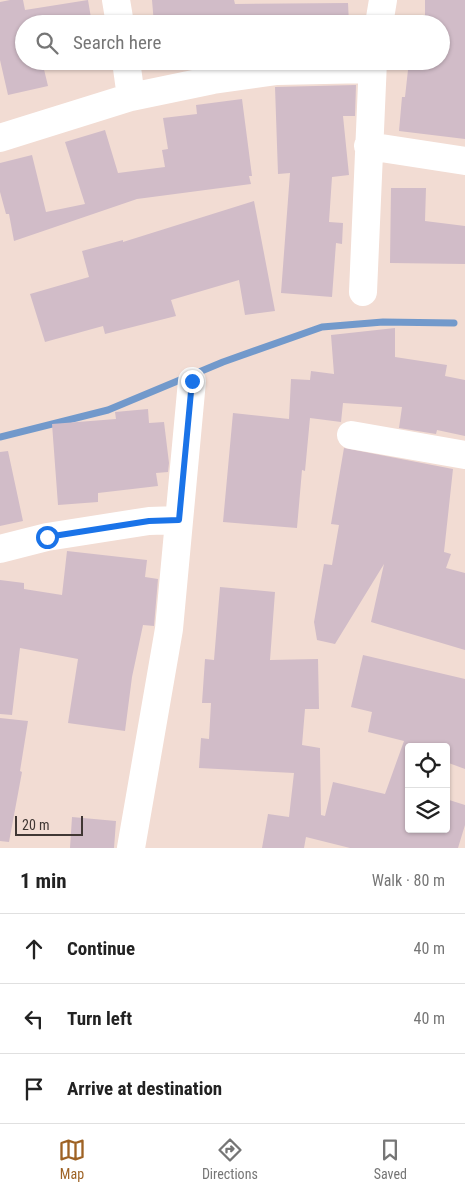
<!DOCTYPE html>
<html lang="en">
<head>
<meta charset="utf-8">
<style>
	:root { --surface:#fff; --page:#f6f6f6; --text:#222; --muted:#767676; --line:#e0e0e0; --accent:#9e6224 }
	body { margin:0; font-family:"Roboto Condensed",sans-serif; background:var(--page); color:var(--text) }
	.controls { position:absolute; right:15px; bottom:15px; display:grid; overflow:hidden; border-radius:5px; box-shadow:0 1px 4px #0004 }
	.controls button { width:45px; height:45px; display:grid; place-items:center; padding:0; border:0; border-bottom:1px solid var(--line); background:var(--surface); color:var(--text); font:25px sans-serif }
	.scale { position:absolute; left:15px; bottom:12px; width:68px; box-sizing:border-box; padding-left:5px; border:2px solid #403734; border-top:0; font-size:14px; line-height:18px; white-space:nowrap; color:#403734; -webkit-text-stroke:4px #f2dcd3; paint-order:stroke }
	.stop { position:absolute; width:15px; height:15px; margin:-11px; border:4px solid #1a73e8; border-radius:50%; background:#fff }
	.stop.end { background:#1a73e8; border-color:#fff; box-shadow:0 1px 5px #0008 }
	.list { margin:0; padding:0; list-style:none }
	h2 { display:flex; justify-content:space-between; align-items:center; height:65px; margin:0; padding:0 20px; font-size:21px }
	h2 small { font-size:16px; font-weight:400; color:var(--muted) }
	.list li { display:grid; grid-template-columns:32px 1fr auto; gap:15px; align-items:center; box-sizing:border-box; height:70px; padding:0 20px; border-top:1px solid var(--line) }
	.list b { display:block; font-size:19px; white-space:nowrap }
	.list em { font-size:16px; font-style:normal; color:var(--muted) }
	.icon { flex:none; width:28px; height:28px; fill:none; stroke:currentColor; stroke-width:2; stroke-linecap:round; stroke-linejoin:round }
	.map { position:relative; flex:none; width:465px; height:848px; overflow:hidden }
	.search { position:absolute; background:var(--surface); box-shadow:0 1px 4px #0004; left:15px; right:15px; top:15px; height:55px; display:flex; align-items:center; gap:12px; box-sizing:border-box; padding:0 18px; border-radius:28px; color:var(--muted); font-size:19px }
	.sheet { height:275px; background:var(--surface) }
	nav { display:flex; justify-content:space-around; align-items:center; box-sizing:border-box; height:70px; border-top:1px solid var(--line); background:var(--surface); font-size:14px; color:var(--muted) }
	nav a { display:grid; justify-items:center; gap:2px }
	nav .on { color:var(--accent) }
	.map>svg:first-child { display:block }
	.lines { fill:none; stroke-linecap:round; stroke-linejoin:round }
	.stream { stroke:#7299cb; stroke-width:7 }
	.building { fill:#d1bcc8 }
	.minor { stroke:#fff; stroke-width:28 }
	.route { stroke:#1a73e8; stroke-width:6 }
</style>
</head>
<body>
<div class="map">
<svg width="465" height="848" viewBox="0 0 465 848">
	<rect width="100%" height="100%" fill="#f2dcd3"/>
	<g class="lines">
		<path class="stream" d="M 0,437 L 108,410 L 223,362 L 322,327 L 383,322 L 454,323"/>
	</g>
	<path class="building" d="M 10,0 L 23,0 L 25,10 L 88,0 L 92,24 L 24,24 L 24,61 L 42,61 L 48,86 L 8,95 L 0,60 L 0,2 Z
		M 152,0 L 234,0 L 235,4 L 348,3 L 349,24 L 154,24 Z
		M 425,0 L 465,0 L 465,139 L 399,131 L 402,97 L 405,97 L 409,61 L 441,61 L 441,22 L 425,22 Z
		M 356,85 L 355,116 L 343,116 L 349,175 L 332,177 L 329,222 L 343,223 L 342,244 L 336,243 L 332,297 L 281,293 L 290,173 L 278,174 L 275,87 Z
		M 242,99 L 252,176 L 249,176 L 251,184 L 137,199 L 14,241 L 9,214 L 6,214 L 0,192 L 0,163 L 32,155 L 46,212 L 85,204 L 65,142 L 105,130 L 118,173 L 165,167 L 162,150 L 168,149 L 163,118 L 197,114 L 196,105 Z
		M 391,188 L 426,188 L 425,221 L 465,226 L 465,264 L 390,263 Z
		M 254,201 L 275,311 L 245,315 L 239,280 L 171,300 L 176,316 L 105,334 L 103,326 L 45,342 L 30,294 L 89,277 L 82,251 L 123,240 L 123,242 Z
		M 395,328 L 395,357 L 447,365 L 445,376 L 465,380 L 465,436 L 437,430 L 436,434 L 399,428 L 402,407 L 343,403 L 341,422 L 310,418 L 305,471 L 302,470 L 297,528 L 223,522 L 233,413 L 289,419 L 291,379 L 310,380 L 311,371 L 334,374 L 331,335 Z
		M 148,409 L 149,423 L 164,422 L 169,463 L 168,472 L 156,473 L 158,486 L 98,493 L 98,502 L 58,505 L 52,424 L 116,419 L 115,412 Z
		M 344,448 L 453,469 L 444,552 L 451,554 L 446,568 L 465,573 L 465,650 L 371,622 L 384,564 L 335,644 L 317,640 L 314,622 L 324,564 L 332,565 L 339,525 L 331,524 Z
		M 8,451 L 23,521 L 0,526 L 0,452 Z
		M 67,551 L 147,560 L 145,577 L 158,579 L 154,626 L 143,625 L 132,677 L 125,731 L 68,723 L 78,659 L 20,648 L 12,715 L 0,714 L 0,580 L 24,583 L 24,589 L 62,595 Z
		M 220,587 L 275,592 L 270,660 L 318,659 L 319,709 L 305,709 L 302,745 L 320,748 L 321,815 L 325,816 L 333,782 L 385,794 L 404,741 L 368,732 L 372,712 L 351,707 L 363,655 L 465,679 L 465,769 L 446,762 L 446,747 L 409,747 L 409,829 L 446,829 L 446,799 L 465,805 L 465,825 L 458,848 L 350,848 L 306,837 L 304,848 L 262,848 L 268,814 L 289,817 L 294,773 L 199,768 L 201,738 L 209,739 L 211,703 L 202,703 L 205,659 L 214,660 Z
		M 0,718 L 28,721 L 20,771 L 22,772 L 9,842 L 0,841 Z
		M 72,817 L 116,821 L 114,848 L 70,848 Z"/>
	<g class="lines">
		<path class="minor" d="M 116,0 L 120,24
			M 379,24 L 383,0
			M 126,61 L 131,97
			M 0,138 L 131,97 L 213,80 L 277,71 L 371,69
			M 368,146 L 465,161
			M 363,292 L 373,61
			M 351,435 L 465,455
			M 0,549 L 47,537 L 149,521 L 179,520
			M 131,848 L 169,629 L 192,381"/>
	</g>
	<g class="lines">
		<path class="route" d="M 47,537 L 149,521 L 179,520 L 192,381"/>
	</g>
</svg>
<div class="controls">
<button><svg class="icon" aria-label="locate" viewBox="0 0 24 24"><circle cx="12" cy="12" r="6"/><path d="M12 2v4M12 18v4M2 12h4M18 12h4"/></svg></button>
<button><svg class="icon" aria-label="layers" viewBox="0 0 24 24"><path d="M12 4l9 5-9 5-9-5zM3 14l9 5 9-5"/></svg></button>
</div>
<div class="scale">20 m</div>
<div class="stop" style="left:47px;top:537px"></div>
<div class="stop end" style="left:192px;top:381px"></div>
<div class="search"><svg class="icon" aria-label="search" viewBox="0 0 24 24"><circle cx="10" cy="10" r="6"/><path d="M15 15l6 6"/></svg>Search here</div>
</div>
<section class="sheet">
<h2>1 min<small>Walk · 80 m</small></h2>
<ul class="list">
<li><svg class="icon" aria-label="ahead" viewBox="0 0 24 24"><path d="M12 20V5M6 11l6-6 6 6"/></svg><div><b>Continue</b></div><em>40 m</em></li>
<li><svg class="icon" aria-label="left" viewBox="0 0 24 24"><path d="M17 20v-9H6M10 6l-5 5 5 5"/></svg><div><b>Turn left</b></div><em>40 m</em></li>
<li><svg class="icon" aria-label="arrive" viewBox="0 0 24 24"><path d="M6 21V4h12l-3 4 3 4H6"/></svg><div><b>Arrive at destination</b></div></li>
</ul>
</section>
<nav>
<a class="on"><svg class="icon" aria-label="map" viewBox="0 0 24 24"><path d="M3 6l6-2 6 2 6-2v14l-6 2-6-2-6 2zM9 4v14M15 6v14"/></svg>Map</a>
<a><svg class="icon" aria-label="directions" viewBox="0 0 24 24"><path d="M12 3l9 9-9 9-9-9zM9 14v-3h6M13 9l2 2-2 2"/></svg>Directions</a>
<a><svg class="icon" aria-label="saved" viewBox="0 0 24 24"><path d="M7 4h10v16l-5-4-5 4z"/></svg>Saved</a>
</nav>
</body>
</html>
